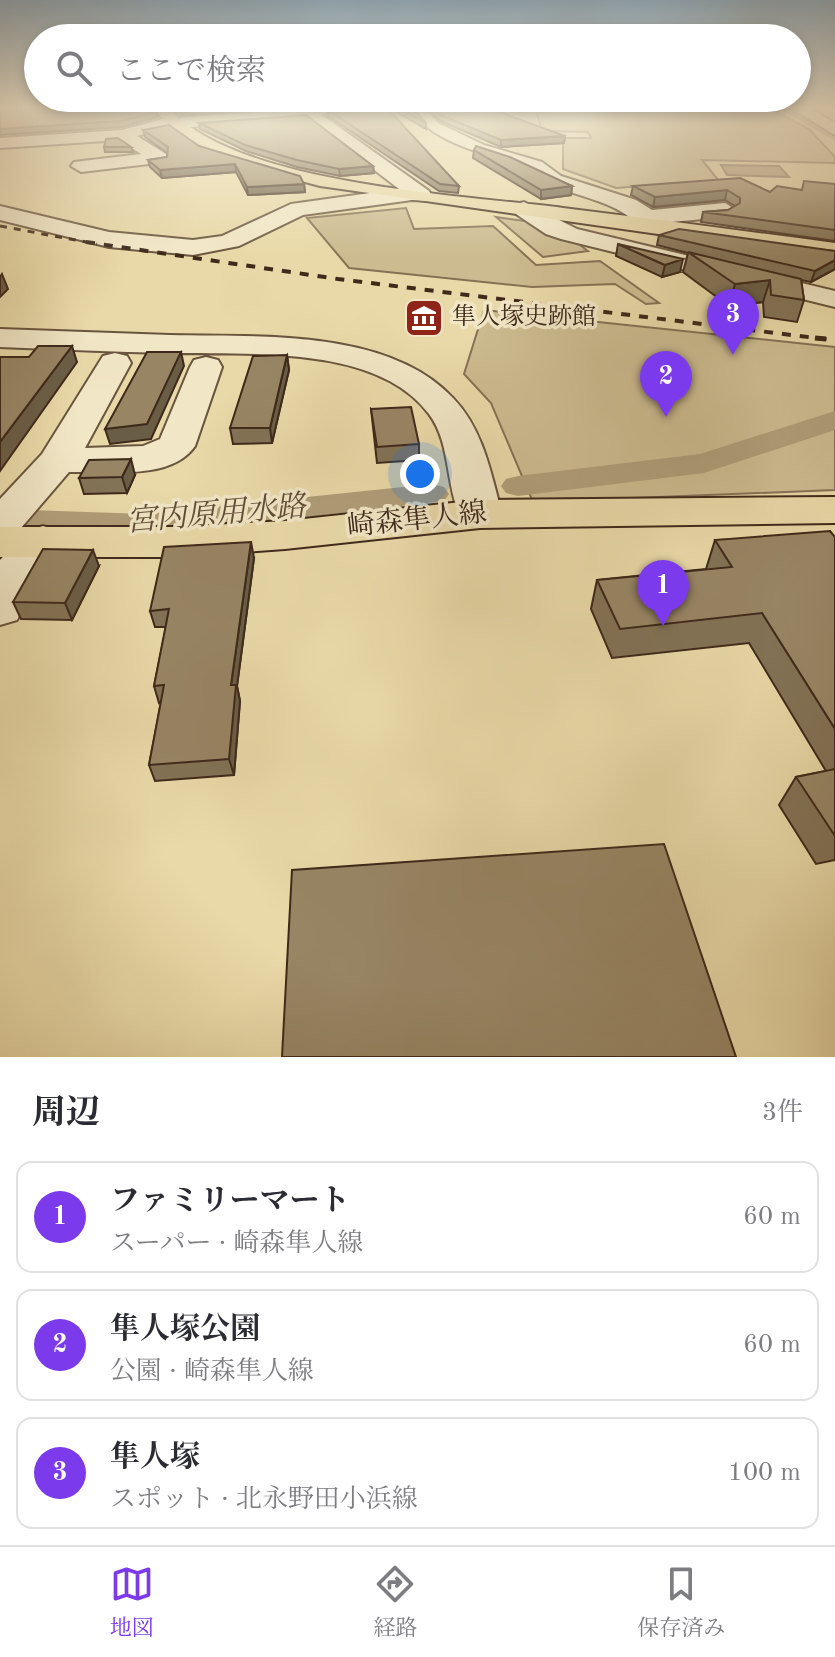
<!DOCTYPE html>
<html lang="ja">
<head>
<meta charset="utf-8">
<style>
	:root { --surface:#fff; --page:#f7f7f7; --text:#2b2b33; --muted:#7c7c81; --line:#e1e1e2; --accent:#7c3aed }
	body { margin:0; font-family:"Old Standard TT","Noto Serif JP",serif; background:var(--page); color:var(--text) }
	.you { position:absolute; left:420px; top:474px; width:28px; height:28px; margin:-20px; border:6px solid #fff; border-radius:50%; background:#1a73e8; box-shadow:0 0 0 12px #1a73e833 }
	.badge { display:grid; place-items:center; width:52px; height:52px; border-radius:50%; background:var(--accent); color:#fff; font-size:26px; font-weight:700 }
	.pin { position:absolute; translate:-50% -66px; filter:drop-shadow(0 2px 4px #0008) }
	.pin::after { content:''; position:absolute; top:42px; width:28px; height:24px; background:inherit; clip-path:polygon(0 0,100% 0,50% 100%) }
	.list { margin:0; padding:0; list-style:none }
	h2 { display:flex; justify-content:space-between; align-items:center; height:104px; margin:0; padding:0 32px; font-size:34px }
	h2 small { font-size:26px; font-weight:400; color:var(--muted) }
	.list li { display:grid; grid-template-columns:52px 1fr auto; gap:24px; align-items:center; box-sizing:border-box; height:112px; margin:0 16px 16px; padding:0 16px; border:2px solid var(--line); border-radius:16px }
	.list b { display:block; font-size:30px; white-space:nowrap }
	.list p { margin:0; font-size:26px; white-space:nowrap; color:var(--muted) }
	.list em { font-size:26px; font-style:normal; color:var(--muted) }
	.icon { flex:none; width:44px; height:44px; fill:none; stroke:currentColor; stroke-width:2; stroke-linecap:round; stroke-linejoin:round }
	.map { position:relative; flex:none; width:835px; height:1057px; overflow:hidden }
	.search { position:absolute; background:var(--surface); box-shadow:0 4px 12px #0003; left:24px; right:24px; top:24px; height:88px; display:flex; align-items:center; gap:20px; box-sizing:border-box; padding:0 28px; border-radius:44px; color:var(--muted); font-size:30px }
	.sheet { height:488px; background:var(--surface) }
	nav { display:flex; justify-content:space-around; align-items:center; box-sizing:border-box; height:112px; border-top:2px solid var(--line); background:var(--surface); font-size:22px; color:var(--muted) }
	nav a { display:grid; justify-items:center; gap:4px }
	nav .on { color:var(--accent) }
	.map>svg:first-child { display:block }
	.green { fill:#ccbb90; stroke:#857255; stroke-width:2 }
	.water { fill:#af9d78; stroke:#826f52; stroke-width:2 }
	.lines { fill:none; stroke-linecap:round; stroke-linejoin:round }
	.canal { fill:#af9d78; fill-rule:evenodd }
	.minor-casing { stroke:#69553e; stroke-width:4 }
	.major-casing { stroke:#3e291a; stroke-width:4 }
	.minor { fill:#f1e6c6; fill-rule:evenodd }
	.major { fill:#e9d9a8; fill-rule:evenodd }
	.rail-far2 { stroke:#3e291a; stroke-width:3; stroke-dasharray:7 7; stroke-linecap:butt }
	.rail-far1 { stroke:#3e291a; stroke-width:4; stroke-dasharray:9 9; stroke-linecap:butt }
	.rail { stroke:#3e291a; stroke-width:5; stroke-dasharray:11 11; stroke-linecap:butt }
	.wall { fill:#827256; stroke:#3e291a; stroke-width:2 }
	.shaded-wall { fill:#6a5d46; stroke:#3e291a; stroke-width:2 }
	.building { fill:#978564; stroke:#3e291a; stroke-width:2 }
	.labels { text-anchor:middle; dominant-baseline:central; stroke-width:7; stroke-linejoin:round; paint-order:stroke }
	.far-poi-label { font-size:24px; fill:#3e291a; stroke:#f1e6c6; text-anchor:start }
	.street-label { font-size:28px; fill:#3e291a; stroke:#f1e6c6 }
	.water-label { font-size:30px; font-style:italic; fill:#604c36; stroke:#f1e6c6 }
</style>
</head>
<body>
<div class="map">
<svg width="835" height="1057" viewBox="0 0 835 1057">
	<rect width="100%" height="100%" fill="#e9d9a8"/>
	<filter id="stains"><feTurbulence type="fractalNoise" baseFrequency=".0025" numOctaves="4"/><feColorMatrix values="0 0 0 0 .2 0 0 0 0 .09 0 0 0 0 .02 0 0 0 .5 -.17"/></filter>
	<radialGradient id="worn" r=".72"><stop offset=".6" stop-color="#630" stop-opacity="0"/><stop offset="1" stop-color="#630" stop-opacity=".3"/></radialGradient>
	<path class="green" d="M 535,108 L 769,108 L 809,129 L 835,157 L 835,163 L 702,160 L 719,181 L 616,188 L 563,169 L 563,138 L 591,138 L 588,132 L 542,131 Z
		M 406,208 L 414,229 L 493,226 L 536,265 L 600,261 L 659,303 L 646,304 L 615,284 L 532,287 L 349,268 L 307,218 Z
		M 496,217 L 553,225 L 588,251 L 543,257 Z
		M 484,310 L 835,347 L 835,490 L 533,502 L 491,403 L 464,374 Z"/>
	<path class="water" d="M 721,165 L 779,166 L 789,177 L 727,175 Z"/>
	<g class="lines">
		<path class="canal" d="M 779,108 L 794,108 L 835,131 L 835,141 Z
			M 835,411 L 835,430 L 704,473 L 518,496 L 506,493 L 501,486 L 506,479 L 518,476 L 700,454 Z
			M 432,484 L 444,487 L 449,494 L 444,501 L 145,536 L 0,531 L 0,509 L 145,514 Z"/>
		<g class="minor-casing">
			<path id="minor" d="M 312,108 L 337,108 L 322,115 L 429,191 L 432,196 L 429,201 L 412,200 L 303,215 L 239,246 L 193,255 L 109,247 L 0,220 L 0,206 L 109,232 L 193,240 L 222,236 L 291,204 L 399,189 L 307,118 L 164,129 L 137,136 L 166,154 L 166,162 L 81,172 L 71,166 L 74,162 L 141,154 L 120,140 L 0,148 L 0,138 L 122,130 L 163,119 Z
				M 408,108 L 424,108 L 438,123 L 484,145 L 542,162 L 561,176 L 636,200 L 652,210 L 725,203 L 736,210 L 725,217 L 661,223 L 664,227 L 660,232 L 644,232 C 625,205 589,199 558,188 C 546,184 538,175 526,170 C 484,150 439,148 408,108 Z
				M 461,108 L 498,108 C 490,115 469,115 461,108 Z
				M 791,108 L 810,108 L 835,123 L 835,135 Z
				M 524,202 L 577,229 L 835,291 L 835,307 L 561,239 L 546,234 L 516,214 L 513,209 L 516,204 Z
				M 0,329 C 57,331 113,333 170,335 C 257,337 388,328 453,398 C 483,429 491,473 502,514 L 495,524 L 480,528 L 465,524 C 444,492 453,446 429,414 C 377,344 248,355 171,353 C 114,352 57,349 0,347 Z
				M 115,353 L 127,356 L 131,363 L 85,448 L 143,446 L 160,439 L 190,367 L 194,360 L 206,357 L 218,360 L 222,367 L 195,446 C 171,481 106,471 69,472 L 15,535 L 0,539 L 0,499 L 42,454 L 103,356 Z
				M 43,526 L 59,531 L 65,541 L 38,576 L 17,620 L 0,625 L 0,560 L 27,531 Z"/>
		</g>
		<g class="major-casing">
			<path id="major" d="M 154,108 L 169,108 C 236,185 463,195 563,208 C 654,219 744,231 835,243 L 835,259 L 320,186 L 235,163 L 201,150 L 176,134 Z
				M 835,497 L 835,523 L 480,528 L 285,549 L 176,557 L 0,557 L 0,527 L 176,527 L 285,521 L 480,500 Z"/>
		</g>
		<use href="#minor" class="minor"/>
		<use href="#major" class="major"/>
		<path class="rail-far2" d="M 0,226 L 97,244"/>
		<path class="rail-far1" d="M 86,242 L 338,279 L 832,340"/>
		<path class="rail" d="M 815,338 L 835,340"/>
	</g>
	<path class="wall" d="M 173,108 L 292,108 L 182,115 Z
		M 390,108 L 412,108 L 426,123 L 426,129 Z
		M 427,108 L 469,108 L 565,136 L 564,143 L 501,147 L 440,121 Z
		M 328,110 L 459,186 L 458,193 L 439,191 L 328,116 Z
		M 199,123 L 373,166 L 374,173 L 340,176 L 297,167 L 246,151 L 200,129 Z
		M 143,130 L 199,146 L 304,184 L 305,192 L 248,195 L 236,172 L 162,178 L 150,167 L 148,160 L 167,157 L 167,153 L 145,137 Z
		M 104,147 L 131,147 L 133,152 L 105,152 Z
		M 474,150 L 572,186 L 571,195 L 541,199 L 473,158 Z
		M 835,184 L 835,241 L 701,222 L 703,212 L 728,210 L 735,206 L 725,200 L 653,207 L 631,195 L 633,186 L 770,192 L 801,190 Z
		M 659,235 L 835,251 L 835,269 L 811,282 L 801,280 L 804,300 L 797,322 L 764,317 L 763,302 L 729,306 L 683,272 L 688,253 L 657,245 Z
		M 618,244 L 680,272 L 662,277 L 616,256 Z
		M 287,355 L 289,370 L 272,443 L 233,444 L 230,428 Z
		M 371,409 L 419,444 L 419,460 L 377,463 Z
		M 135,475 L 127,493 L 84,494 L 79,478 Z
		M 835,537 L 835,860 L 816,864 L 779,805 L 796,777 L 826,771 L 749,643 L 612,658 L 591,609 L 597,580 L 706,569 L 715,540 Z
		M 254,558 L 237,686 L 240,701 L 234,775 L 155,781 L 149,765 L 161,702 L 159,703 L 154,686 L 166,627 L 155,627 L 150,611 Z
		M 99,566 L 72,620 L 21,619 L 13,602 Z"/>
	<path class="shaded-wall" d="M 200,108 L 292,108 L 182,115 L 181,109 Z
		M 157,112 L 158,117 L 122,127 L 0,135 L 0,129 Z
		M 565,136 L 564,143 L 501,147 L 501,140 Z
		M 235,164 L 236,172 L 162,178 L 160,170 Z
		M 373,166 L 374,173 L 340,176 L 339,169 Z
		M 304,184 L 305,192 L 248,195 L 247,187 Z
		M 572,186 L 571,195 L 541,199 L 541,190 Z
		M 727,190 L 725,200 L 653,207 L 655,197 Z
		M 683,259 L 680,272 L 662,277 L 665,265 Z
		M 835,260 L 835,269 L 811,282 L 815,271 Z
		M 2,274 L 8,289 L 0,297 L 0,277 Z
		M 770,280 L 763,302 L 729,306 L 735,284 Z
		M 72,346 L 77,362 L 0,471 L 0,442 Z
		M 181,352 L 184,366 L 151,439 L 110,444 L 105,429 Z
		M 287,355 L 289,370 L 272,443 L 270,428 Z
		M 131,459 L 135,475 L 127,493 L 122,477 Z
		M 251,542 L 254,558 L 237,686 L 240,701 L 234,775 L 229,759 L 231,685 Z
		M 93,550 L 99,566 L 72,620 L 65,603 Z"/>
	<path class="building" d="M 0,108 L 154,108 L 157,112 L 120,121 L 0,129 Z
		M 332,108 L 387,108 L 459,186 L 440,184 L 328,110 Z
		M 399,108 L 412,108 L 426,123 Z
		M 433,108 L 491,109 L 565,136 L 501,140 L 440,115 Z
		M 306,115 L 373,166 L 339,169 L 297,160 L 245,145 L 199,123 Z
		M 169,125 L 199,146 L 300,176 L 304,184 L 247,187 L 235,164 L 160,170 L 148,160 L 167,157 L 168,147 L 143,130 Z
		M 118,138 L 131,147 L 104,147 L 106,139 Z
		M 476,146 L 510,157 L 572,186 L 541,190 L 474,150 Z
		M 740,178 L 770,192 L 777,186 L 802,190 L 804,181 L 835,184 L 835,230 L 703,212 L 728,210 L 740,203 L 740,198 L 727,190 L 655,197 L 633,186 Z
		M 679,229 L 835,251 L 835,260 L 815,271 L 659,235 Z
		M 618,244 L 683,259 L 665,265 Z
		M 688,252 L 801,279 L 804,300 L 771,295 L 770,280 L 735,284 Z
		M 38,346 L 72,346 L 0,442 L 0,357 L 29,357 Z
		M 147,352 L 181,352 L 147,424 L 105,429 Z
		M 287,355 L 270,428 L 230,428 L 253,356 Z
		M 411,407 L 419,444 L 377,447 L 371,409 Z
		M 131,459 L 122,477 L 79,478 L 89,460 Z
		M 830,531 L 835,537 L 835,729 L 762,613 L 620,629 L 597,580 L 732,567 L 715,540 Z
		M 251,542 L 231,685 L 236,685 L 229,759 L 149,765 L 164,685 L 154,686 L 169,609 L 150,611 L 164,547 Z
		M 43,549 L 93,550 L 65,603 L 13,602 Z
		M 835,769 L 835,836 L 796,777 Z
		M 664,844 L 736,1057 L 282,1057 L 292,870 Z"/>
	<linearGradient id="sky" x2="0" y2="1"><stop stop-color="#91abbb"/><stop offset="0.42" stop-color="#f5eed8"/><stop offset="1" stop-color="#f5eed8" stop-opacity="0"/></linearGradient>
	<rect width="835" height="256" fill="url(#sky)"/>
	<defs>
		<g id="museum-square" transform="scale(2)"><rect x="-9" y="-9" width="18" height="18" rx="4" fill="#8f2418" stroke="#f1e6c6"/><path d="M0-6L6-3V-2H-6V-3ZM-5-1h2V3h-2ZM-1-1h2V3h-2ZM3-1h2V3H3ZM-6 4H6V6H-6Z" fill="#fff"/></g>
	</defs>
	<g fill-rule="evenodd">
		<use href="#museum-square" x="424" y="318"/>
	</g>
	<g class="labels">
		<g class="far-poi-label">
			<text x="452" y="318">隼人塚史跡館</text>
		</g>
		<g class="street-label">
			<text transform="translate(417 521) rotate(-6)">崎森隼人線</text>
		</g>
		<g class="water-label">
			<text transform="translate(216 515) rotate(-5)">宮内原用水路</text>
		</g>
	</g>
	<rect width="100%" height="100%" filter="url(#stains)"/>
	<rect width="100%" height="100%" fill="url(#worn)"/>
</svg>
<div class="you"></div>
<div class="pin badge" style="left:663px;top:626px">1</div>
<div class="pin badge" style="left:666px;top:417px">2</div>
<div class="pin badge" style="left:733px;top:355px">3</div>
<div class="search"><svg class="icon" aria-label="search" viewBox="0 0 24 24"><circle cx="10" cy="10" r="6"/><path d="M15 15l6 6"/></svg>ここで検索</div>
</div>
<section class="sheet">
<h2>周辺<small>3件</small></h2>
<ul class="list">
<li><span class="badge">1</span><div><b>ファミリーマート</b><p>スーパー · 崎森隼人線</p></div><em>60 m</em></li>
<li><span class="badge">2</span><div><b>隼人塚公園</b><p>公園 · 崎森隼人線</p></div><em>60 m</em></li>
<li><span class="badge">3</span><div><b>隼人塚</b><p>スポット · 北永野田小浜線</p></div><em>100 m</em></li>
</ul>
</section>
<nav>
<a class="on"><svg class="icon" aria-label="map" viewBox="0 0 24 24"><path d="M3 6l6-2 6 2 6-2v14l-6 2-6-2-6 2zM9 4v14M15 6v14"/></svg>地図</a>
<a><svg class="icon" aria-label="directions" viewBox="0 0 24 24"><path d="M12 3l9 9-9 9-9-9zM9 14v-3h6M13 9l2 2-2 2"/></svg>経路</a>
<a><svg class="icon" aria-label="saved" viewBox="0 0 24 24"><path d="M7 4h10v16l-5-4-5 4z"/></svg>保存済み</a>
</nav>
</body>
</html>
